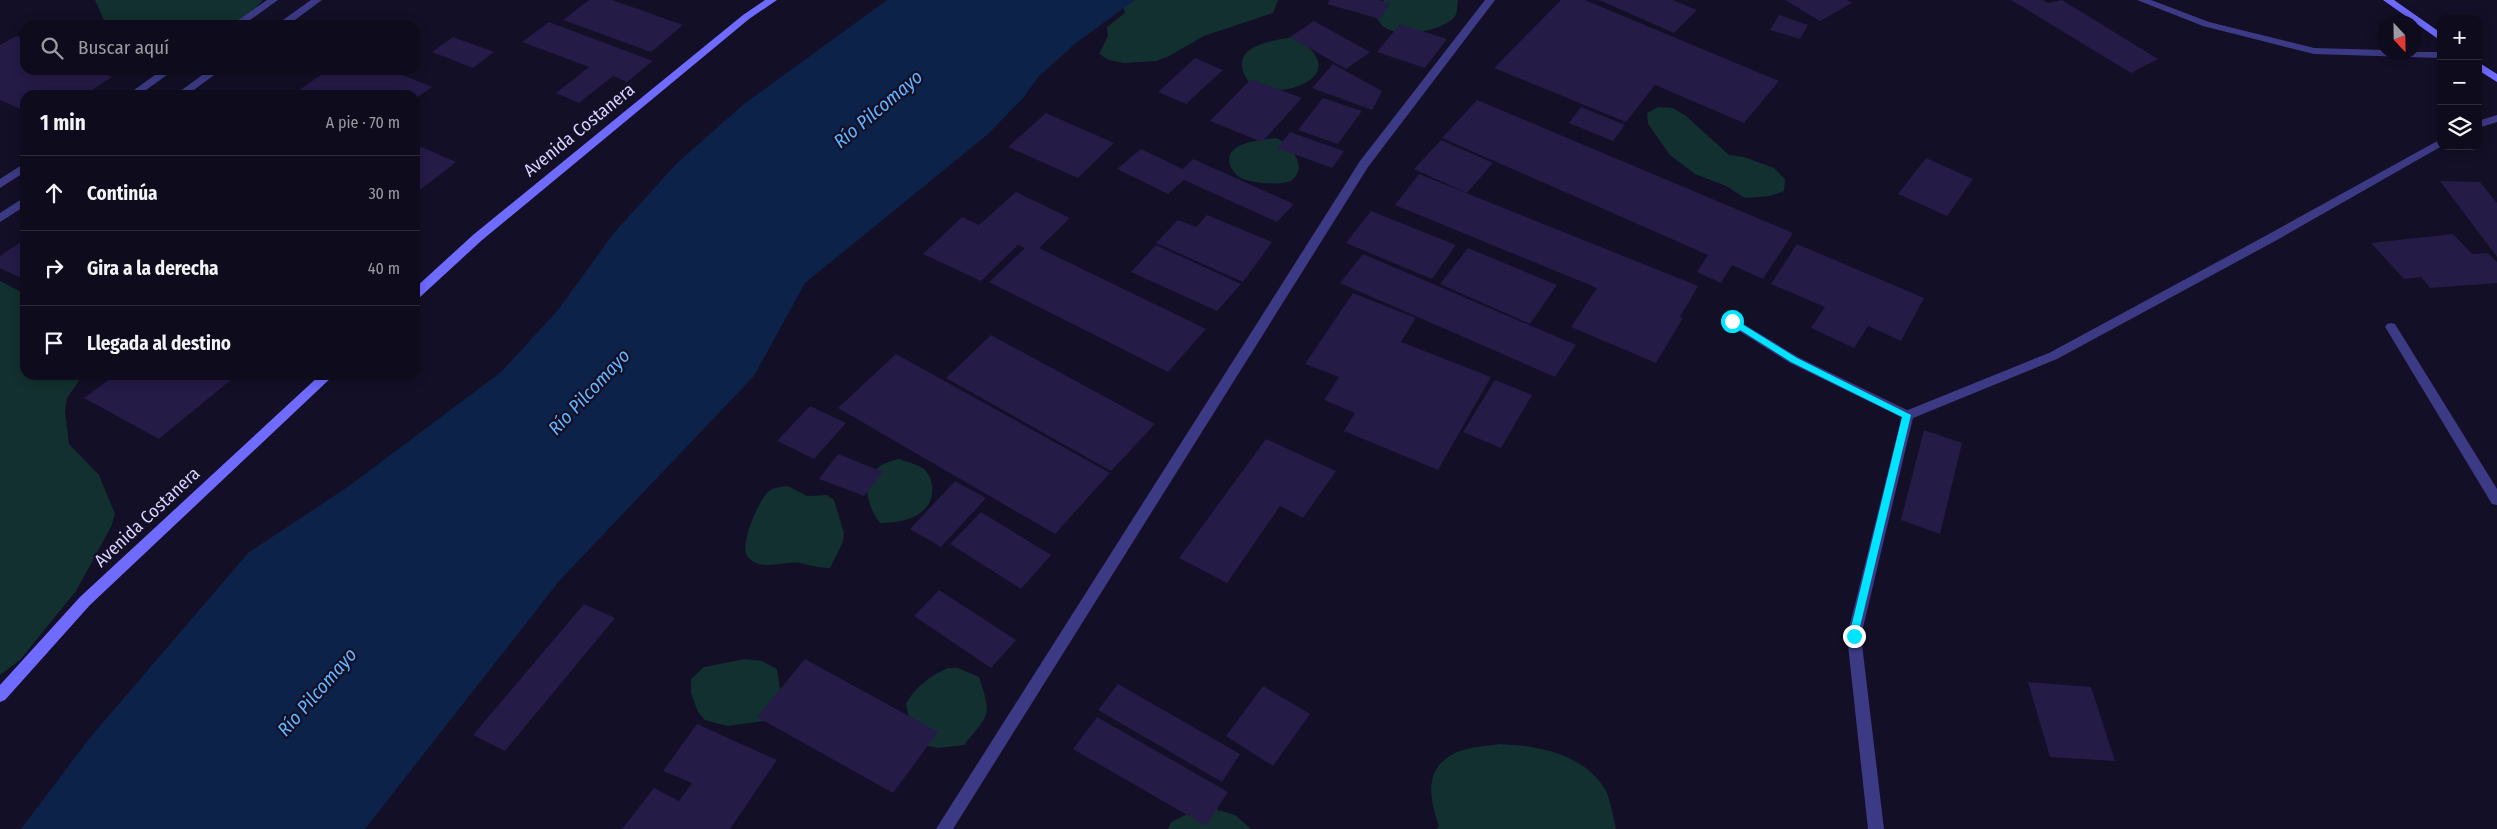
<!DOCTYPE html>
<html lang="es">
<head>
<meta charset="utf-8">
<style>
	:root { --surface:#0e0b1c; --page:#171425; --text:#f1f3f6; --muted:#9b9ba3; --line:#2e2b3b }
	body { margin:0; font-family:"Fira Sans Condensed",sans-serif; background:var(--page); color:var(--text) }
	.controls { position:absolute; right:15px; top:15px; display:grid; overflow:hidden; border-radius:10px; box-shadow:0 2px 12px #0003 }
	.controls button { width:45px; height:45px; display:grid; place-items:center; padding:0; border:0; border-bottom:1px solid var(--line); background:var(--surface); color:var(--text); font:25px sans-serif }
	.compass { position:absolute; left:2377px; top:15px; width:45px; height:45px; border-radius:50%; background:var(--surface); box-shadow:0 2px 12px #0003; rotate:158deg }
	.stop { position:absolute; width:15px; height:15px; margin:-11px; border:4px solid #00e5ff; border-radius:50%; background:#fff }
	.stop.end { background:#00e5ff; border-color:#fff; box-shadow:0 1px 5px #0008 }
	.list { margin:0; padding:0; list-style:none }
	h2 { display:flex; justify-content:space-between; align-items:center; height:65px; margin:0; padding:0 20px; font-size:21px }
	h2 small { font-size:16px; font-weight:400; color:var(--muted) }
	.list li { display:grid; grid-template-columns:32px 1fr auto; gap:15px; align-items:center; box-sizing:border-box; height:75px; padding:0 20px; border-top:1px solid var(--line) }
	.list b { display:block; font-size:19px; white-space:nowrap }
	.list em { font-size:16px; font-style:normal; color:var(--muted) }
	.icon { flex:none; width:28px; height:28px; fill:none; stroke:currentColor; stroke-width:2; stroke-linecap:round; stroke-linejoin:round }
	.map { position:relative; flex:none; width:2497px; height:829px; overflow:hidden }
	.search { position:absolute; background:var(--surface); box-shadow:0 2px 12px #0003; left:20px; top:20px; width:400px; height:55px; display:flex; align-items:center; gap:12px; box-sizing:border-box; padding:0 18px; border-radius:15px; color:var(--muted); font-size:19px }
	.panel { position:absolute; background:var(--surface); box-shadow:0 2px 12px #0003; left:20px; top:90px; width:400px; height:290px; border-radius:15px }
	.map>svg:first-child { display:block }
	.green { fill:#12302f }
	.water { fill:#0c2248 }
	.building { fill:#241b47 }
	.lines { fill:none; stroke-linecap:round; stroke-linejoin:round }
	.lane { fill:#3d3a85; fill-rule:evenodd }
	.street { fill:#3d3a85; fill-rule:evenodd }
	.secondary { fill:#6f6bff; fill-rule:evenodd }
	.route { fill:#00e5ff }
	.labels { text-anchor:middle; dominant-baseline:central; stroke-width:4.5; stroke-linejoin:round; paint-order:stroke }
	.street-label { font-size:18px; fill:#d9d4ff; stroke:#130f26 }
	.water-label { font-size:19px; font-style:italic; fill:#62b6ff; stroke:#130f26 }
</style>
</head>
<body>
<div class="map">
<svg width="2497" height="829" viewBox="0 0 2497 829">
	<rect width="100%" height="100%" fill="#130f26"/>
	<path class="green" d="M 95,0 L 263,0 L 238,25 L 106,25 Z
		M 1126,0 L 1278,0 L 1273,13 L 1204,36 L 1169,56 L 1156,61 L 1124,63 L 1109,60 L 1099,54 L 1108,36 L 1107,27 L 1125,13 L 1123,5 Z
		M 1384,0 L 1458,0 C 1457,4 1458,13 1455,16 C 1445,30 1406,37 1390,30 C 1382,28 1378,20 1374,14 L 1375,6 Z
		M 1294,37 C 1332,59 1324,83 1283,90 C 1273,92 1262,89 1252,88 C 1249,82 1243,74 1242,67 C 1239,43 1278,40 1294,37 Z
		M 1658,107 L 1673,108 L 1686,116 L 1729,155 L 1744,157 L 1774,168 L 1785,179 L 1784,191 L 1770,196 L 1745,198 L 1726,186 L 1695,174 L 1670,155 L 1648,124 L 1647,113 Z
		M 1276,138 C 1290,143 1309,167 1292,180 C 1284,186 1252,183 1243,179 C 1238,177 1232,171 1230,165 C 1223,142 1261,140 1276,138 Z
		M 0,281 L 25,294 L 25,375 L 83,375 L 67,398 L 65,412 L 69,444 L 99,475 L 115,514 L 111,527 L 76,591 L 20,660 L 0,675 Z
		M 899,459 C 907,462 917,464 924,469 C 929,474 931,479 932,486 C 935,516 903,523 880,523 C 860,496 862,466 899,459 Z
		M 788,486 L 807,496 L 827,495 L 834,500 L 844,533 L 843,542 L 830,568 C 819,568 810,565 800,563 C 782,560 763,573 748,557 C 738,547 759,499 769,491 C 775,487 781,487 788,486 Z
		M 745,659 L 762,661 L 777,669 L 782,703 L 772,717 L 764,721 L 727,726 L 705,720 L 698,712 L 691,693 L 691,679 L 704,667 Z
		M 948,668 L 958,668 L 979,677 C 992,717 990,713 964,745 L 938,748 L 923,745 L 911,726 L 906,704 C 914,688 931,675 948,668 Z
		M 1500,744 C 1539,746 1585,754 1606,791 C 1611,802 1613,817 1616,829 L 1436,829 L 1439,826 C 1429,798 1423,767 1457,752 C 1470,747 1487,746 1500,744 Z
		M 1215,809 L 1235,815 L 1251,829 L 1168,829 L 1171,822 L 1194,811 Z"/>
	<path class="water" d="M 887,0 L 1135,0 L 1076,43 L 1038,77 L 1024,97 L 987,135 L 805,283 L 754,376 L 560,580 L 365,829 L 21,829 L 88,740 L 248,553 L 349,486 L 501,372 L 558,310 L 613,234 L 676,164 L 744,104 Z"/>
	<path class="building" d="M 589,0 L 612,0 L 683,25 L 651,52 L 563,20 Z
		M 1330,0 L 1379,0 L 1390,3 L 1380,19 L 1327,4 Z
		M 1561,0 L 1585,0 L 1779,81 L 1744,123 L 1655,85 L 1626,122 L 1494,68 Z
		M 1599,0 L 1673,0 L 1697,10 L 1674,33 Z
		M 1785,0 L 1847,0 L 1852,3 L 1820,21 Z
		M 2011,0 L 2043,0 L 2048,3 L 2062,0 L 2158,59 L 2131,73 Z
		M 1779,15 L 1808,25 L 1800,39 L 1770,30 Z
		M 1314,21 L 1370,52 L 1346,69 L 1290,37 Z
		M 549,22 L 653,61 L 627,82 L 613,76 L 579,103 L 556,93 L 589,67 L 522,42 Z
		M 1400,24 L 1447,39 L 1425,68 L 1377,52 Z
		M 16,36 L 25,40 L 25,70 L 95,70 L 112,77 L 84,95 L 25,95 L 25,111 L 0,100 L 0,45 Z
		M 453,37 L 494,52 L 473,68 L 432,52 Z
		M 1195,58 L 1223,70 L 1186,104 L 1158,92 Z
		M 1333,64 L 1382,91 L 1372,110 L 1312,88 Z
		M 328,70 L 390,70 L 432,87 L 415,99 L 415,95 L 292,95 Z
		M 1251,79 L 1302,98 L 1262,142 L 1210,121 Z
		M 1323,98 L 1362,111 L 1338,144 L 1298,130 Z
		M 1477,100 L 1793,233 L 1763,279 L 1732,265 L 1721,283 L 1697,272 L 1708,255 L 1442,138 Z
		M 1581,107 L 1625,125 L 1613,141 L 1569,123 Z
		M 1046,113 L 1114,143 L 1078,178 L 1008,147 Z
		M 1290,132 L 1344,151 L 1332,168 L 1277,148 Z
		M 1441,140 L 1493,163 L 1467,193 L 1414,169 Z
		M 415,144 L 456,162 L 415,194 Z
		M 1141,149 L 1183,169 L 1193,159 L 1294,204 L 1277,222 L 1184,180 L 1168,194 L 1117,169 Z
		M 1926,158 L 1973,179 L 1947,216 L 1898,194 Z
		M 1419,174 L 1698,286 L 1680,317 L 1683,318 L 1656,363 L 1571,327 L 1597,288 L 1395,205 Z
		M 2440,181 L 2480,182 L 2497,203 L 2497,257 Z
		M 1016,192 L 1070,218 L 1039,248 L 1206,329 L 1168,372 L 989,282 L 1025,248 L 1018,245 L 981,281 L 923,254 L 962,217 L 979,225 Z
		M 1371,211 L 1456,245 L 1432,279 L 1346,243 Z
		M 1207,215 L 1272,242 L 1243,282 L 1156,243 L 1178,220 L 1196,227 Z
		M 2453,234 L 2472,254 L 2488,253 L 2497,262 L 2497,283 L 2430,288 L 2421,277 L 2404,279 L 2371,243 Z
		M 25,239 L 25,280 L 0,268 L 0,256 Z
		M 1797,244 L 1924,298 L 1901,341 L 1868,326 L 1854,348 L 1811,328 L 1825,307 L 1771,284 Z
		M 1156,245 L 1241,284 L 1217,311 L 1131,272 Z
		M 1468,248 L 1557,285 L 1530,324 L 1440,284 Z
		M 1363,254 L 1576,345 L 1555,377 L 1340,283 Z
		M 1353,293 L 1416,318 L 1401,342 L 1491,377 L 1438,470 L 1344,431 L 1355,413 L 1324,400 L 1339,377 L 1305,364 Z
		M 991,335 L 1155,424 L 1111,471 L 946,378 Z
		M 896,354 L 1110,473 L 1055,534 L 838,408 Z
		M 115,375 L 224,375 L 232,379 L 159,439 L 84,398 Z
		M 1495,380 L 1532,395 L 1501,448 L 1463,432 Z
		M 810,406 L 846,423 L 814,459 L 777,441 Z
		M 1924,430 L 1962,443 L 1940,534 L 1901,520 Z
		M 1266,439 L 1336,471 L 1303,518 L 1280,506 L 1227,583 L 1179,558 Z
		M 838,454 L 883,472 L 864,496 L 819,479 Z
		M 955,481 L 986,498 L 941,547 L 910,529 Z
		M 981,512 L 1051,555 L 1021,589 L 950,544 Z
		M 939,590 L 1016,640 L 991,668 L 914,616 Z
		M 584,604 L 615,618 L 505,751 L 473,735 Z
		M 805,659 L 938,732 L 893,793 L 757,717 Z
		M 2028,682 L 2091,687 L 2115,761 L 2050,757 Z
		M 1118,684 L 1240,754 L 1222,782 L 1098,710 Z
		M 1263,686 L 1310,714 L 1273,766 L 1226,736 Z
		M 1097,717 L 1228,792 L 1206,826 L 1073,749 Z
		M 697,724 L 777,760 L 730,829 L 622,829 L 654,788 L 679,801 L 692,783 L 663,771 Z"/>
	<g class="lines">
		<path class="lane" d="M 2137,0 L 2151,0 L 2209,22 L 2314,48 L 2384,50 L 2384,52 L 2441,52 L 2441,58 L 2314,54 L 2203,26 Z
			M 1732,317 L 1798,357 L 1911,412 L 1913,415 L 1911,418 L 1903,418 L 1790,363 L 1728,324 L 1726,321 Z"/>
		<path class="street" d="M 267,0 L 278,0 L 243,25 L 231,25 Z
			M 311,0 L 322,0 L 288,25 L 276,25 Z
			M 1485,0 L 1495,0 L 1368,167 L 953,829 L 936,829 L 1360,161 Z
			M 162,70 L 174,70 L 139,95 L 127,95 Z
			M 209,70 L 221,70 L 187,95 L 175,95 Z
			M 2497,115 L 2497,122 L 2478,128 L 2478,121 Z
			M 2441,139 L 2442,146 L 2277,240 L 2057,359 L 1913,418 L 1861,636 L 1884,829 L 1868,829 L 1847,636 L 1903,412 L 2049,353 L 2269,234 Z
			M 25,163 L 25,172 L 0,188 L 0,179 Z
			M 25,197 L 25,206 L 0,222 L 0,213 Z
			M 2391,323 L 2395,324 L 2497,489 L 2497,505 L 2492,504 L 2387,330 L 2385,327 L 2387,324 Z"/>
		<path class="secondary" d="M 765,0 L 777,0 L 749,19 L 481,241 L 419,298 L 415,299 L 415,288 L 473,235 L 743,15 Z
			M 2383,0 L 2394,0 L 2441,33 L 2441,41 Z
			M 2478,62 L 2497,74 L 2497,82 L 2478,70 Z
			M 320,375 L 334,375 L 90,605 L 5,700 L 0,702 L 0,685 L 80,597 Z"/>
	</g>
	<path class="route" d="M 1729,319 L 1734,319 L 1797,358 L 1911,415 L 1857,639 L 1854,640 L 1849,636 L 1902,417 L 1791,362 L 1729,323 Z"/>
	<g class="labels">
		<g class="street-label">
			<text transform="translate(579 130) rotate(-39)">Avenida Costanera</text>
			<text transform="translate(147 517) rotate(-43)">Avenida Costanera</text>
		</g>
		<g class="water-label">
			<text transform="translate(878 109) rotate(-40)">Río Pilcomayo</text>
			<text transform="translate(589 392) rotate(-47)">Río Pilcomayo</text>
			<text transform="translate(317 692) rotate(-49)">Río Pilcomayo</text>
		</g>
	</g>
</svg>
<div class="controls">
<button>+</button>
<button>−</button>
<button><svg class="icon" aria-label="layers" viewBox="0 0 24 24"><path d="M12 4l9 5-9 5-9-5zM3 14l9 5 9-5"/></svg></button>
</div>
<svg class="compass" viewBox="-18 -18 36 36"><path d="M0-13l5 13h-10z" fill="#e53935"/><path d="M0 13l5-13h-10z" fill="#9b9ba3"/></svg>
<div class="stop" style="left:1732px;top:321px"></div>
<div class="stop end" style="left:1854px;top:636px"></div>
<div class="search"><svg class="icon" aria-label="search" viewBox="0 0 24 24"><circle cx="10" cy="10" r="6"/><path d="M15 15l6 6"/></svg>Buscar aquí</div>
<section class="panel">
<h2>1 min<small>A pie · 70 m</small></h2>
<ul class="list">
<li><svg class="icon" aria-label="ahead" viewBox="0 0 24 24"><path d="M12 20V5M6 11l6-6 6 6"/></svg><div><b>Continúa</b></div><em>30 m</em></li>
<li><svg class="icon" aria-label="right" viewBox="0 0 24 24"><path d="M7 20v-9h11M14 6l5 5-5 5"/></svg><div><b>Gira a la derecha</b></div><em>40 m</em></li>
<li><svg class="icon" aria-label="arrive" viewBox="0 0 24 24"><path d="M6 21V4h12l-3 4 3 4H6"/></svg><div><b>Llegada al destino</b></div></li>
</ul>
</section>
</div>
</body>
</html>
